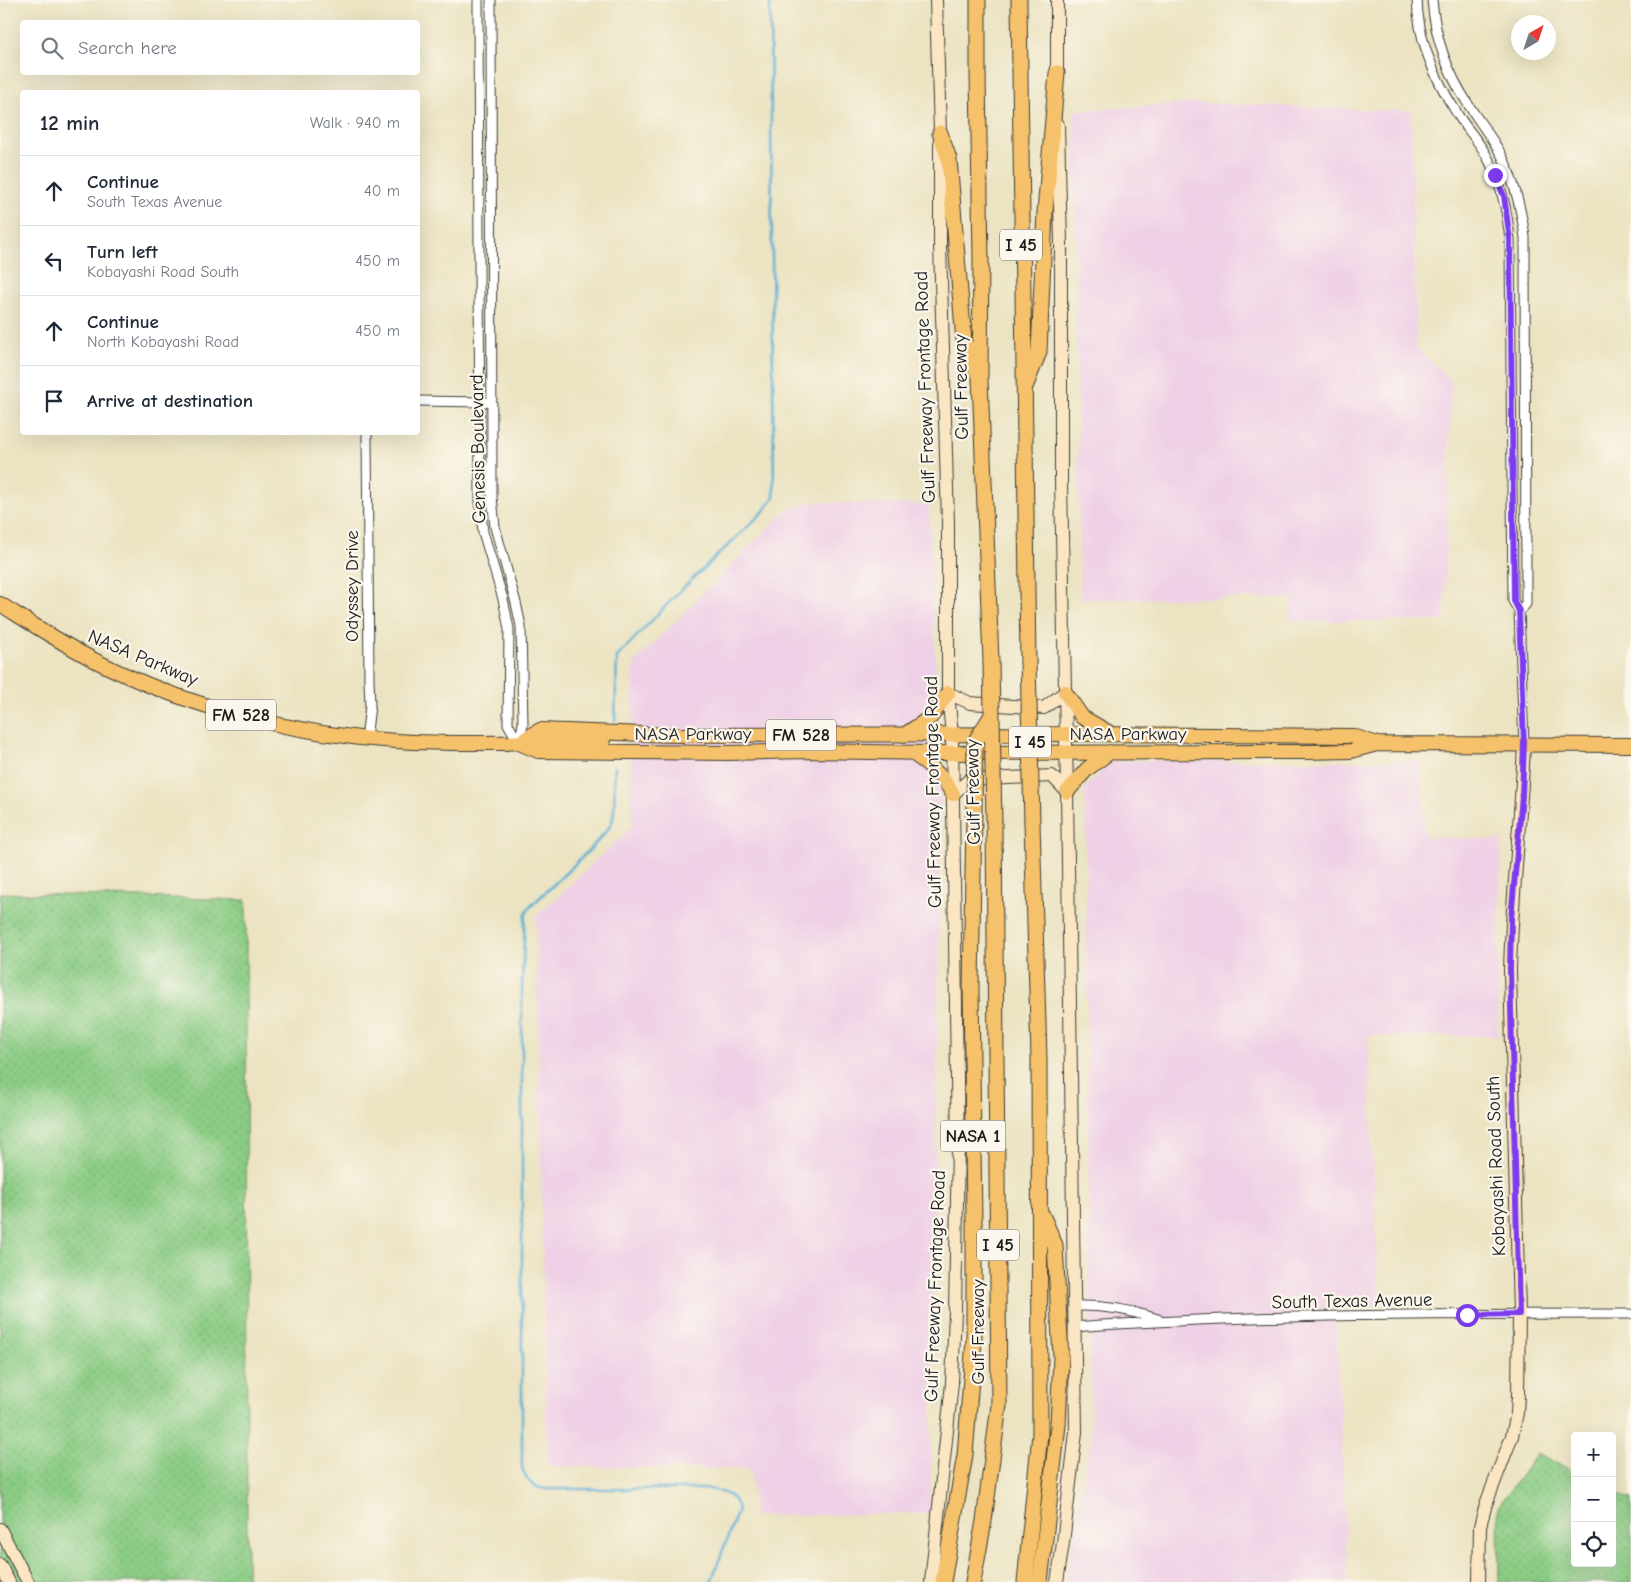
<!DOCTYPE html>
<html lang="en">
<head>
<meta charset="utf-8">
<style>
	:root { --surface:#fff; --page:#f6f6f7; --text:#1f2937; --muted:#747a83; --line:#e0e1e3 }
	body { margin:0; font-family:"Comic Neue",sans-serif; background:var(--page); color:var(--text) }
	.controls { position:absolute; right:15px; bottom:15px; display:grid; overflow:hidden; border-radius:5px; box-shadow:0 5px 20px #0002 }
	.controls button { width:45px; height:45px; display:grid; place-items:center; padding:0; border:0; border-bottom:1px solid var(--line); background:var(--surface); color:var(--text); font:25px sans-serif }
	.compass { position:absolute; left:1511px; top:15px; width:45px; height:45px; border-radius:50%; background:var(--surface); box-shadow:0 5px 20px #0002; rotate:39deg }
	.stop { position:absolute; width:15px; height:15px; margin:-11px; border:4px solid #7c3aed; border-radius:50%; background:#fff }
	.stop.end { background:#7c3aed; border-color:#fff; box-shadow:0 1px 5px #0008 }
	.list { margin:0; padding:0; list-style:none }
	h2 { display:flex; justify-content:space-between; align-items:center; height:65px; margin:0; padding:0 20px; font-size:21px }
	h2 small { font-size:16px; font-weight:400; color:var(--muted) }
	.list li { display:grid; grid-template-columns:32px 1fr auto; gap:15px; align-items:center; box-sizing:border-box; height:70px; padding:0 20px; border-top:1px solid var(--line) }
	.list b { display:block; font-size:19px; white-space:nowrap }
	.list p { margin:0; font-size:16px; white-space:nowrap; color:var(--muted) }
	.list em { font-size:16px; font-style:normal; color:var(--muted) }
	.icon { flex:none; width:28px; height:28px; fill:none; stroke:currentColor; stroke-width:2; stroke-linecap:round; stroke-linejoin:round }
	.map { position:relative; flex:none; width:1631px; height:1582px; overflow:hidden }
	.search { position:absolute; background:var(--surface); box-shadow:0 5px 20px #0002; left:20px; top:20px; width:400px; height:55px; display:flex; align-items:center; gap:12px; box-sizing:border-box; padding:0 18px; border-radius:5px; color:var(--muted); font-size:19px }
	.panel { position:absolute; background:var(--surface); box-shadow:0 5px 20px #0002; left:20px; top:90px; width:400px; height:345px; border-radius:5px }
	.map>svg:first-child { display:block }
	.built { fill:#efd0e6 }
	.grass { fill:url(#grass-dots); stroke:#547450 }
	.lines { fill:none; stroke-linecap:round; stroke-linejoin:round }
	.stream { stroke:#57add4; stroke-width:2.5 }
	.street-casing { stroke:#3b3a35; stroke-width:11 }
	.secondary-casing { stroke:#3b3a35; stroke-width:14 }
	.primary-casing { stroke:#3b3a35; stroke-width:16 }
	.highway-casing { stroke:#3b3a35; stroke-width:17 }
	.street { stroke:#fff; stroke-width:9 }
	.secondary { stroke:#fbe6c4; stroke-width:12 }
	.primary { stroke:#f5c16b; stroke-width:14 }
	.highway { stroke:#f5c16b; stroke-width:15 }
	.highway-bridge-casing { stroke:#3b3a35; stroke-width:17; stroke-linecap:butt }
	.highway-bridge { stroke:#f5c16b; stroke-width:15 }
	.route { stroke:#7c3aed; stroke-width:6 }
	.labels { text-anchor:middle; dominant-baseline:central; stroke-width:4.5; stroke-linejoin:round; paint-order:stroke }
	.shield { fill:#fbf7ec; stroke:#5f5e5a; stroke-width:1 }
	.shield-label { font-size:18px; font-weight:bold; fill:#1c1c1c }
	.street-label { font-size:19px; fill:#1c1c1c; stroke:#fbf7ec }
</style>
</head>
<body>
<div class="map">
<svg width="1631" height="1582" viewBox="0 0 1631 1582">
	<defs>
		<pattern id="grass-dots" width="8" height="8" patternUnits="userSpaceOnUse" patternTransform="scale(1.25)"><rect width="8" height="8" fill="#8bcc84"/><path d="M2 2h.1M6 6h.1" fill="none" stroke="#77af71" stroke-width="1.8" stroke-linecap="round"/></pattern>
	</defs>
	<rect width="100%" height="100%" fill="#fbf7ec"/>
	<filter id="ink" filterUnits="userSpaceOnUse"><feTurbulence type="fractalNoise" baseFrequency=".02" numOctaves="2"/><feDisplacementMap in="SourceGraphic" scale="10" xChannelSelector="R" yChannelSelector="G"/><feConvolveMatrix kernelMatrix="1 2 1 2 8 2 1 2 1" color-interpolation-filters="sRGB"/></filter>
	<filter id="wash" filterUnits="userSpaceOnUse"><feTurbulence type="fractalNoise" baseFrequency=".0096" numOctaves="4" result="noise"/><feDisplacementMap in="SourceGraphic" scale="20" xChannelSelector="R" yChannelSelector="G"/><feGaussianBlur stdDeviation="1.12" result="paint"/><feColorMatrix in="noise" values="0 0 0 0 0 0 0 0 0 0 0 0 0 0 0 0 0 1.4 0 .05"/><feComposite in="paint" operator="in"/></filter>
	<g filter="url(#wash)">
		<rect width="100%" height="100%" fill="#ebe3c1"/>
		<path class="built" d="M 1197,103 L 1411,111 L 1416,347 L 1451,381 L 1444,621 L 1290,621 L 1291,598 L 1080,599 L 1074,111 Z
			M 812,502 L 929,505 L 941,791 L 930,1513 L 754,1516 L 751,1469 L 547,1466 L 536,917 L 632,827 L 631,767 L 634,663 L 785,511 Z
			M 1111,761 L 1420,761 L 1425,837 L 1501,840 L 1497,1036 L 1368,1036 L 1379,1307 L 1335,1304 L 1348,1582 L 1066,1582 L 1091,1439 L 1085,788 Z"/>
		<path class="grass" d="M 0,893 L 246,900 L 247,1582 L 0,1582 Z
			M 1537,1453 L 1575,1473 L 1575,1563 L 1612,1563 L 1612,1492 L 1627,1499 L 1631,1499 L 1631,1582 L 1499,1582 L 1498,1507 Z"/>
		<g class="lines">
			<path class="stream" d="M 615,721 L 617,657 L 678,593 L 763,512 L 774,497 L 770,0
				M 615,767 C 613,784 617,807 612,822 C 607,837 543,894 528,909 L 525,917 L 522,984 L 522,1467 C 526,1481 531,1486 545,1489 L 709,1489 C 723,1492 735,1494 738,1510 L 711,1582"/>
		</g>
	</g>
	<g filter="url(#ink)">
		<g class="lines">
			<g class="street-casing">
				<path id="street" d="M 478,0 L 480,501 L 483,532 L 503,599 L 509,629 L 508,724 L 519,743
					M 491,0 L 492,497 L 495,527 L 516,603 L 521,626 L 523,724 L 519,743
					M 1417,0 C 1418,40 1436,81 1458,115 C 1466,128 1477,139 1485,153 C 1501,180 1507,209 1510,240 L 1513,601 L 1519,611 L 1524,744
					M 1432,0 C 1435,38 1447,72 1468,104 C 1479,122 1492,137 1502,156 C 1515,182 1521,209 1525,237 L 1526,604 L 1519,611
					M 418,401 L 485,402
					M 366,739 L 370,706 L 369,680 L 367,432
					M 1075,1306 C 1107,1305 1127,1310 1158,1319
					M 1074,1327 C 1259,1314 1446,1314 1631,1314"/>
			</g>
			<g class="secondary-casing">
				<path id="secondary" d="M 1057,82 L 1057,0
					M 948,693 L 970,703 L 1044,708 L 1065,692
					M 953,794 L 969,780 L 1052,776 L 1067,792
					M 0,1529 L 28,1582
					M 0,1565 L 9,1582
					M 931,1582 L 952,1383 L 955,1312 L 958,1146 L 952,736 L 948,693 L 948,523 L 940,245 L 940,133 L 936,0
					M 1057,1582 L 1063,1543 L 1076,1432 L 1067,792 L 1061,481 L 1061,243 L 1058,125
					M 1479,1582 L 1480,1526 L 1486,1504 L 1512,1436 L 1517,1413 L 1518,1395 L 1519,1314 L 1510,970 C 1512,895 1521,820 1524,744"/>
			</g>
			<g class="primary-casing">
				<path id="primary" d="M 0,604 C 32,624 64,645 98,662 C 187,707 296,735 396,741 C 465,745 534,742 603,741
					M 1065,692 L 1082,717 L 1110,733
					M 904,735 L 931,717 L 948,693
					M 519,743 L 538,751 L 728,753 L 807,751 L 932,753 L 1305,752 L 1351,751 L 1377,744 L 1631,745
					M 519,743 L 540,730 L 671,735 L 1083,734 L 1353,736 L 1377,744
					M 912,753 C 931,766 940,773 953,794
					M 1067,792 L 1087,769 L 1110,752"/>
			</g>
			<g class="highway-casing">
				<path id="highway" d="M 978,0 L 978,74 L 981,259 L 980,378 L 991,662
					M 1019,0 L 1028,661
					M 940,133 L 949,159 L 964,341 L 977,372
					M 1025,387 L 1039,352 L 1045,212 L 1057,73
					M 943,1582 L 965,1455 L 974,1340 L 974,1222 L 971,986 L 974,816
					M 973,1582 L 984,1521 L 999,1405 L 994,823
					M 1025,1582 L 1040,1434 L 1039,1058 L 1032,823
					M 1040,1582 L 1058,1425 L 1061,1357 L 1055,1245 L 1042,1215"/>
			</g>
			<use href="#street" class="street"/>
			<use href="#secondary" class="secondary"/>
			<use href="#primary" class="primary"/>
			<use href="#highway" class="highway"/>
			<g class="highway-bridge-casing">
				<path id="highway-bridge" d="M 1028,661 L 1032,823
					M 991,662 L 994,823
					M 974,816 L 975,742 L 992,715"/>
			</g>
			<use href="#highway-bridge" class="highway-bridge"/>
		</g>
	</g>
	<g class="lines" filter="url(#ink)">
		<path class="route" d="M 1467,1315 L 1519,1314 L 1510,970 L 1511,919 L 1522,796 L 1524,744 L 1519,611 L 1514,601 L 1510,240 L 1504,196 L 1495,175"/>
	</g>
	<g class="labels">
		<g class="shield">
			<rect x="1000" y="229.5" width="42" height="31" rx="4"/>
			<rect x="206" y="699.5" width="70" height="31" rx="4"/>
			<rect x="766" y="719.5" width="70" height="31" rx="4"/>
			<rect x="1009" y="726.5" width="42" height="31" rx="4"/>
			<rect x="940.5" y="1120.5" width="65" height="31" rx="4"/>
			<rect x="977" y="1229.5" width="42" height="31" rx="4"/>
		</g>
		<g class="shield-label">
			<text x="1021" y="245">I 45</text>
			<text x="241" y="715">FM 528</text>
			<text x="801" y="735">FM 528</text>
			<text x="1030" y="742">I 45</text>
			<text x="973" y="1136">NASA 1</text>
			<text x="998" y="1245">I 45</text>
		</g>
		<g class="street-label">
			<text transform="translate(925 387) rotate(-92)">Gulf Freeway Frontage Road</text>
			<text transform="translate(961 387) rotate(-91)">Gulf Freeway</text>
			<text transform="translate(478 449) rotate(-91)">Genesis Boulevard</text>
			<text transform="translate(352 586) rotate(-90)">Odyssey Drive</text>
			<text transform="translate(143 658) rotate(23)">NASA Parkway</text>
			<text x="693" y="734">NASA Parkway</text>
			<text x="1128" y="734">NASA Parkway</text>
			<text transform="translate(933 792) rotate(-91)">Gulf Freeway Frontage Road</text>
			<text transform="translate(973 792) rotate(-91)">Gulf Freeway</text>
			<text transform="translate(1496 1166) rotate(-92)">Kobayashi Road South</text>
			<text transform="translate(935 1286) rotate(-88)">Gulf Freeway Frontage Road</text>
			<text transform="translate(1352 1301) rotate(-1)">South Texas Avenue</text>
			<text transform="translate(978 1332) rotate(-90)">Gulf Freeway</text>
		</g>
	</g>
</svg>
<div class="controls">
<button>+</button>
<button>−</button>
<button><svg class="icon" aria-label="locate" viewBox="0 0 24 24"><circle cx="12" cy="12" r="6"/><path d="M12 2v4M12 18v4M2 12h4M18 12h4"/></svg></button>
</div>
<svg class="compass" viewBox="-18 -18 36 36"><path d="M0-13l5 13h-10z" fill="#e53935"/><path d="M0 13l5-13h-10z" fill="#747a83"/></svg>
<div class="stop" style="left:1467px;top:1315px"></div>
<div class="stop end" style="left:1495px;top:175px"></div>
<div class="search"><svg class="icon" aria-label="search" viewBox="0 0 24 24"><circle cx="10" cy="10" r="6"/><path d="M15 15l6 6"/></svg>Search here</div>
<section class="panel">
<h2>12 min<small>Walk · 940 m</small></h2>
<ul class="list">
<li><svg class="icon" aria-label="ahead" viewBox="0 0 24 24"><path d="M12 20V5M6 11l6-6 6 6"/></svg><div><b>Continue</b><p>South Texas Avenue</p></div><em>40 m</em></li>
<li><svg class="icon" aria-label="left" viewBox="0 0 24 24"><path d="M17 20v-9H6M10 6l-5 5 5 5"/></svg><div><b>Turn left</b><p>Kobayashi Road South</p></div><em>450 m</em></li>
<li><svg class="icon" aria-label="ahead" viewBox="0 0 24 24"><path d="M12 20V5M6 11l6-6 6 6"/></svg><div><b>Continue</b><p>North Kobayashi Road</p></div><em>450 m</em></li>
<li><svg class="icon" aria-label="arrive" viewBox="0 0 24 24"><path d="M6 21V4h12l-3 4 3 4H6"/></svg><div><b>Arrive at destination</b></div></li>
</ul>
</section>
</div>
</body>
</html>
